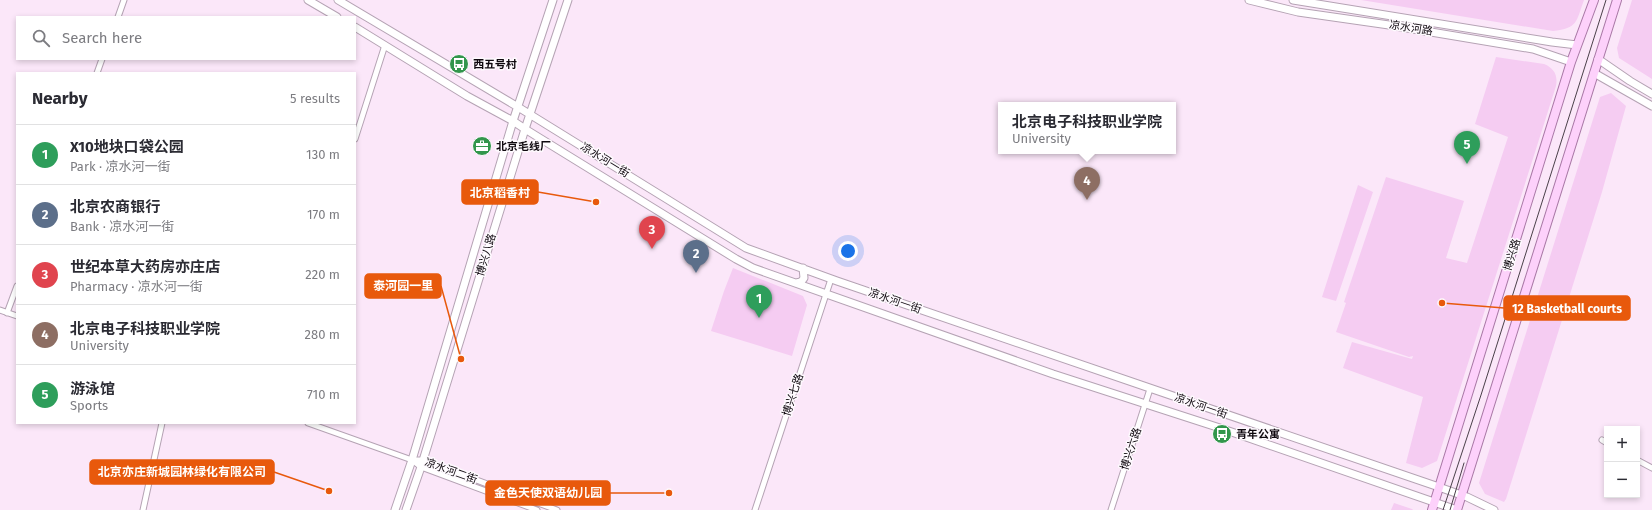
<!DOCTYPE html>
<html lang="en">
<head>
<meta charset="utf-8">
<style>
	:root { --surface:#fff; --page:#f2f2f3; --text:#2b2b33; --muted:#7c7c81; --line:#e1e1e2; --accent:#32964c }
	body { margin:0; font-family:"Fira Sans","Noto Sans SC",sans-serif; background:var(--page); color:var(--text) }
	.controls { position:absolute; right:12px; bottom:12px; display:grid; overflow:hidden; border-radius:0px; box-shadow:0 2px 6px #0003 }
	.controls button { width:36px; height:36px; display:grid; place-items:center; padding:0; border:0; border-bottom:1px solid var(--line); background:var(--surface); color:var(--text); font:20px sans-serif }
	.you { position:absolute; left:848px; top:251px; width:14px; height:14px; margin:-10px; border:3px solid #fff; border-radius:50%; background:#1a73e8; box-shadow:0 0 0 6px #1a73e833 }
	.badge { display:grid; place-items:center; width:26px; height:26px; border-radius:50%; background:var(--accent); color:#fff; font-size:13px; font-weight:700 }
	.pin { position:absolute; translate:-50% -33px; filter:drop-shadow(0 1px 2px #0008) }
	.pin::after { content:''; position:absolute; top:21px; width:14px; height:12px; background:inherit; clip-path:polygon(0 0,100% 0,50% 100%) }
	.popup { position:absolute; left:998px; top:102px; width:178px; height:52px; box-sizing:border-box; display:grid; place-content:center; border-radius:0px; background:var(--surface); filter:drop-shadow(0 1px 3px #0005); font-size:13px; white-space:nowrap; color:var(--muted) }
	.popup b { font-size:15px; color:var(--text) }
	.popup::after { content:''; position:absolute; left:50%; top:100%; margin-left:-8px; border:8px solid transparent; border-top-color:var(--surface) }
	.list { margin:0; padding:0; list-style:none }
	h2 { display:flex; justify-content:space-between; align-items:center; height:52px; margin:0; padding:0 16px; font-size:17px }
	h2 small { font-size:13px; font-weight:400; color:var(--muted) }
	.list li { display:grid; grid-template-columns:26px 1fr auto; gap:12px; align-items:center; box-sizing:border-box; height:60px; padding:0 16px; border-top:1px solid var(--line) }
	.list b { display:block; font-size:15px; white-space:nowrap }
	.list p { margin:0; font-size:13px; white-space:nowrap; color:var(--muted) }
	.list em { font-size:13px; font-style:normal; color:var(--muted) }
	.icon { flex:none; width:22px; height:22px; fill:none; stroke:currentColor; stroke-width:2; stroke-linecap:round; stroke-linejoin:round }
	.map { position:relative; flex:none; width:1652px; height:510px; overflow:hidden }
	.search { position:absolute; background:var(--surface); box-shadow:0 2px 6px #0003; left:16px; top:16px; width:340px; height:44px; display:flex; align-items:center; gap:10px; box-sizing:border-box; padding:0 14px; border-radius:0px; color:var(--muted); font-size:15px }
	.panel { position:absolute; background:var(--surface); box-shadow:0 2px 6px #0003; left:16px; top:72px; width:340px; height:352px; border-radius:0px }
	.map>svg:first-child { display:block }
	.green { fill:#f5ccf2 }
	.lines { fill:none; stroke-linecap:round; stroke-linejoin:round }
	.street-casing { stroke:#b5a3b4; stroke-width:7 }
	.secondary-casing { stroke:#b5a3b4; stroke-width:9 }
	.primary-casing { stroke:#a978a6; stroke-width:10 }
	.street { stroke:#fff; stroke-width:5 }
	.secondary { stroke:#fff; stroke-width:7 }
	.primary { stroke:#fdd1fb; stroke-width:8 }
	.tram { stroke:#4a4049; stroke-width:1 }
	.labels { text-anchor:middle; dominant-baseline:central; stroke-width:3; stroke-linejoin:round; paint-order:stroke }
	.street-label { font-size:11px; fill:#0f090f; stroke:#fefafe }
	.poi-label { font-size:11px; font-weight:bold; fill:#0f090f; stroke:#fefafe; text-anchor:start }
	.leader { fill:none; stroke:#e8590c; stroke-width:1.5 }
	.callout-dot { fill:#e8590c; stroke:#fefafe; stroke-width:1.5 }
	.callout { fill:#e8590c; stroke:#e8590c; stroke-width:1.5 }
	.callout-label { font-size:12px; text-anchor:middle; font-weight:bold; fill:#fff }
</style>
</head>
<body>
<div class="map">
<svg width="1652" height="510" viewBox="0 0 1652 510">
	<rect width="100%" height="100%" fill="#fbe7f9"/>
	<path class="green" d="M 1361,0 L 1584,0 C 1576,22 1578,28 1553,31 Z
		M 1632,0 L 1652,0 L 1652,79 L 1619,58 L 1617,48 Z
		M 1496,57 L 1544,64 C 1554,68 1558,75 1556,86 L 1437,461 L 1422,468 L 1406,463 L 1423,397 L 1343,368 L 1352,342 L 1412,359 L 1413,356 L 1409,357 L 1336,332 L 1346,303 L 1344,302 L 1386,177 L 1464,201 L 1446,258 L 1467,263 L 1508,137 L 1475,124 Z
		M 1611,93 L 1626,106 L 1602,192 L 1506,499 L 1504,502 L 1485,494 L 1479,483 L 1600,97 Z
		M 1358,185 L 1373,192 L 1336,301 L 1322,297 Z
		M 733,268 L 803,296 L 807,305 L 792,356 L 711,331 L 724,291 Z
		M 1394,503 L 1412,509 L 1413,510 L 1391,510 Z"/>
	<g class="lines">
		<g class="street-casing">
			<path id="street" d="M 118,17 L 124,0
				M 97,73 L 102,59
				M 355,139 L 385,45
				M 0,310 L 17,316
				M 7,313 L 17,286
				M 308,423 L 412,460 L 421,467 L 537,510
				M 1602,440 L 1607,443
				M 412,460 L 423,460 L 557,510
				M 1637,460 L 1652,468
				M 143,510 L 162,423
				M 755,510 L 831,279
				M 1111,510 L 1150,389"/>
		</g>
		<g class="secondary-casing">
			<path id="secondary" d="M 308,0 L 337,17
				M 338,0 L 518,107 L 746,248 L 837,281 L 1436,486 L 1467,497 L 1494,510
				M 1249,0 L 1298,12 L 1389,25 L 1533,49 L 1571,62
				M 1293,0 L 1552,42 L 1577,45
				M 355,27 L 467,96 L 513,121 L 525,129 L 736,259 L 753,268 L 1053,374 L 1223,429 L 1457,510
				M 1598,59 L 1630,81 L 1652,94
				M 1594,73 L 1652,106
				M 796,283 L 801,282 L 804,278 L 803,268
				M 395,510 L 412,460 L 513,121 L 553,0
				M 406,510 L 421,467 L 525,129 L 568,0"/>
		</g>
		<g class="primary-casing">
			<path id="primary" d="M 1432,510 L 1571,62 L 1594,0
				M 1457,510 L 1617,0"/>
		</g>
		<use href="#street" class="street"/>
		<use href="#secondary" class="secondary"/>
		<use href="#primary" class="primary"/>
		<path class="tram" d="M 1443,510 L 1481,395 L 1606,0
			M 1450,510 L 1464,463"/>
	</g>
	<defs>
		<g id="bus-disc" transform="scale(1)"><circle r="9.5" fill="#32964c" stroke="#fefafe"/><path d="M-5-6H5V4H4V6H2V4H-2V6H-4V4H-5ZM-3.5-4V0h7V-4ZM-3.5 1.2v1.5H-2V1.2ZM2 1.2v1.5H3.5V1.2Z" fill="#fff"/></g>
		<g id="office-disc" transform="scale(1)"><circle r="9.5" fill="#32964c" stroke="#fefafe"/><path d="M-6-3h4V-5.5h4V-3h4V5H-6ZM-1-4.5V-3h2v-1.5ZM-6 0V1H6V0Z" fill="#fff"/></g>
	</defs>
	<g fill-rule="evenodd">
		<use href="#bus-disc" x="459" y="64"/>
		<use href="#office-disc" x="482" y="146"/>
		<use href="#bus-disc" x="1222" y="434"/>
	</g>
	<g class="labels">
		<g class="street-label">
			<text transform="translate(1411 28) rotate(9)">凉水河路</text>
			<text transform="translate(605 160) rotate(32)">凉水河一街</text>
			<text transform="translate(486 255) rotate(-73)">博兴八路</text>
			<text transform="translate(1512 255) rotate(-73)">博兴路</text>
			<text transform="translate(895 301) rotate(19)">凉水河一街</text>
			<text transform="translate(793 395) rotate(-72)">博兴七路</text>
			<text transform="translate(1201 406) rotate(19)">凉水河一街</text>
			<text transform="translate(1131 449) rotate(-72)">博兴六路</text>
			<text transform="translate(451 471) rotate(20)">凉水河二街</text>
		</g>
		<g class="poi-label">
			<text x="473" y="64">西五号村</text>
			<text x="496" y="146">北京毛线厂</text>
			<text x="1236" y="434">青年公寓</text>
		</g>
	</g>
	<path class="leader" d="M596 202L538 192M461 359L441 286M1442 303L1504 308M329 491L274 472M669 493L610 493"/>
	<g class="callout-dot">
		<circle cx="596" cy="202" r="4"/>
		<circle cx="461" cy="359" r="4"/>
		<circle cx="1442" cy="303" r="4"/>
		<circle cx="329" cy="491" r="4"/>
		<circle cx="669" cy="493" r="4"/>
	</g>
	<g class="callout">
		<rect x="462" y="180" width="76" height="24" rx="4"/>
		<rect x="365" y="274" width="76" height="24" rx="4"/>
		<rect x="1504" y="296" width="126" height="24" rx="4"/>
		<rect x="90" y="460" width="184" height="24" rx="4"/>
		<rect x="486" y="481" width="124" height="24" rx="4"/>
	</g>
	<g class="callout-label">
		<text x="500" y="197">北京稻香村</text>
		<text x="403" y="290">泰河园一里</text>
		<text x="1567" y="313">12 Basketball courts</text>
		<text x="182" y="476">北京亦庄新城园林绿化有限公司</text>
		<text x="548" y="497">金色天使双语幼儿园</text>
	</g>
</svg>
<div class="controls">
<button>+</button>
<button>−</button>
</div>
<div class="you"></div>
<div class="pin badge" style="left:759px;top:318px;background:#2e9e5b">1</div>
<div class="pin badge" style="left:696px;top:273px;background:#5c6f8a">2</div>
<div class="pin badge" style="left:652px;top:249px;background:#e0444e">3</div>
<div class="pin badge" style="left:1087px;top:200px;background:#8d6e63">4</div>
<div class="popup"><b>北京电子科技职业学院</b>University</div>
<div class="pin badge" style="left:1467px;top:164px;background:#2e9e5b">5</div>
<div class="search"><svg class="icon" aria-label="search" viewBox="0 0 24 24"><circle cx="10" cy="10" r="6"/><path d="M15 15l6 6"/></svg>Search here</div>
<section class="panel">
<h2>Nearby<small>5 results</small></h2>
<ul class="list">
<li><span class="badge" style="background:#2e9e5b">1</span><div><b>X10地块口袋公园</b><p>Park · 凉水河一街</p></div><em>130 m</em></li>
<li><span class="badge" style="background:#5c6f8a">2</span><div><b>北京农商银行</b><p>Bank · 凉水河一街</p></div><em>170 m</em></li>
<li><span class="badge" style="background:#e0444e">3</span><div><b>世纪本草大药房亦庄店</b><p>Pharmacy · 凉水河一街</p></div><em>220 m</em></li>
<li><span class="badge" style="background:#8d6e63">4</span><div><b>北京电子科技职业学院</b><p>University</p></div><em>280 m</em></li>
<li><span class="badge" style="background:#2e9e5b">5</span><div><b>游泳馆</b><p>Sports</p></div><em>710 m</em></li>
</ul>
</section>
</div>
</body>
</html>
